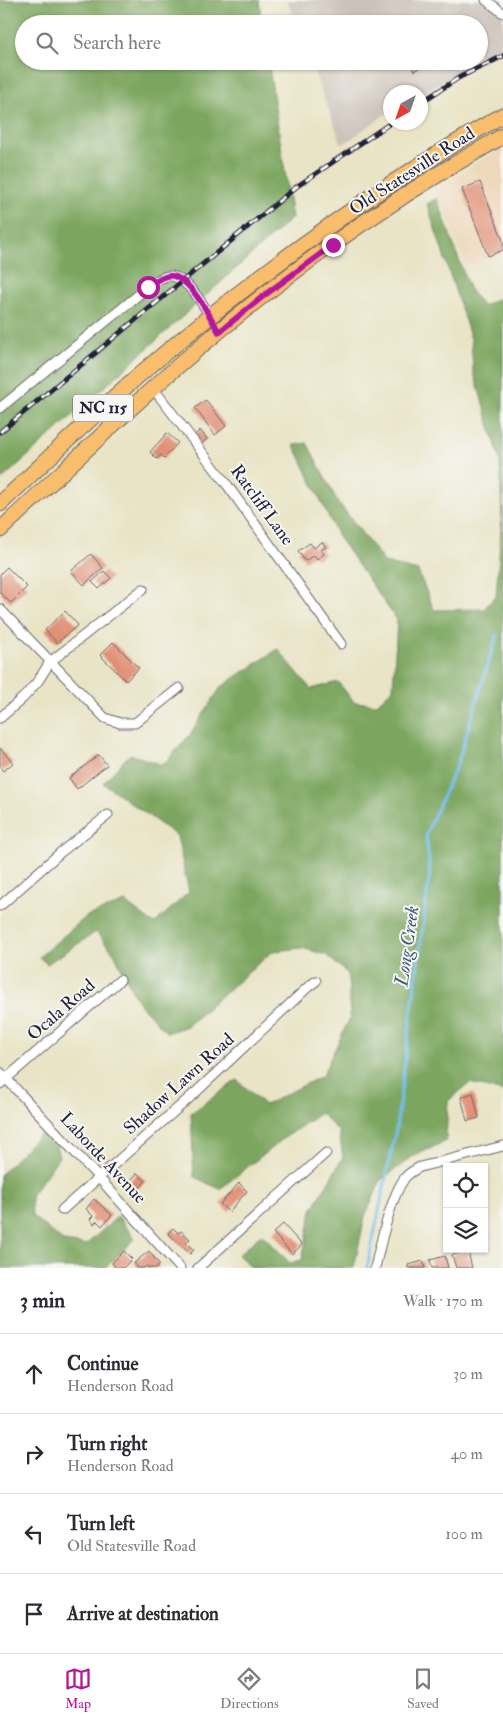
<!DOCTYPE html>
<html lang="en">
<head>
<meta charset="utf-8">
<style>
	:root { --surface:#fff; --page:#f2f2f3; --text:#2b2b33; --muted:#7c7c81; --line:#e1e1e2; --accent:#b5179e }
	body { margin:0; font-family:"IM FELL Double Pica",serif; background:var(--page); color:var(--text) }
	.controls { position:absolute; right:15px; bottom:15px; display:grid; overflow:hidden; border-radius:0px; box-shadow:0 1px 4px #0004 }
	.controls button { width:45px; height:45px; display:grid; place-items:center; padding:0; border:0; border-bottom:1px solid var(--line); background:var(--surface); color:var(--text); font:25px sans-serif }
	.compass { position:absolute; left:383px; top:85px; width:45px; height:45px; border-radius:50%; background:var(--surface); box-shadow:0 1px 4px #0004; rotate:220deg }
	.stop { position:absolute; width:15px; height:15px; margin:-11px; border:4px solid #b5179e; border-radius:50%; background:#fff }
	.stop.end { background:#b5179e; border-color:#fff; box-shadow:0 1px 5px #0008 }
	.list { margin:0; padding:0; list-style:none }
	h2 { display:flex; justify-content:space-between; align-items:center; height:65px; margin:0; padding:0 20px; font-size:21px }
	h2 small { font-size:16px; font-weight:400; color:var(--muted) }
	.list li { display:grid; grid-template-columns:32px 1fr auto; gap:15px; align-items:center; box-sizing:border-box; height:80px; padding:0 20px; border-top:1px solid var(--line) }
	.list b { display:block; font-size:19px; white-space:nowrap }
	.list p { margin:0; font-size:16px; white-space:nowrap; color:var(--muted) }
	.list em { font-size:16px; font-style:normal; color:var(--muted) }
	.icon { flex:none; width:28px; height:28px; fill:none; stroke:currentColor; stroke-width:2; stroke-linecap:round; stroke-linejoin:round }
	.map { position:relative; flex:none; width:503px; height:1268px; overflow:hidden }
	.search { position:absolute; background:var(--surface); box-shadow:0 1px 4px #0004; left:15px; right:15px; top:15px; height:55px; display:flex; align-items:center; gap:12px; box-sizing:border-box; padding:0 18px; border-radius:28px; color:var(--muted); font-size:19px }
	.sheet { height:385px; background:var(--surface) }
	nav { display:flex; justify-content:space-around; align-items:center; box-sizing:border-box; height:70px; border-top:1px solid var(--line); background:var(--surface); font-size:14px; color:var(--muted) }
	nav a { display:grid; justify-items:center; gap:2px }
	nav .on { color:var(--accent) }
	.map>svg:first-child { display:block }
	.built { fill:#eed7bb }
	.industrial { fill:#ccc2b9 }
	.forest { fill:#7ca65e; stroke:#4f644c }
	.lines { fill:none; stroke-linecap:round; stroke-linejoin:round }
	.stream { stroke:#73bfed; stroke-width:3 }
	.building { fill:#e18f74 }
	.street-casing { stroke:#68666c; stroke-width:11 }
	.primary-casing { stroke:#68666c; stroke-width:17 }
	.street { stroke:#fff; stroke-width:9 }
	.primary { stroke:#f9be6d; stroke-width:15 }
	.rail-casing { stroke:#22223b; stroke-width:5 }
	.rail { stroke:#f6f6f2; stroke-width:3; stroke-dasharray:9; stroke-linecap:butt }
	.route { stroke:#b5179e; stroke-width:6 }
	.labels { text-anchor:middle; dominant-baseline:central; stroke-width:4; stroke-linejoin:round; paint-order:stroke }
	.shield { fill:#f6f6f2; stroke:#626272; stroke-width:1 }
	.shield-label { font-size:16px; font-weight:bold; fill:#22223b }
	.street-label { font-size:18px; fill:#22223b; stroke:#f6f6f2 }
	.water-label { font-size:19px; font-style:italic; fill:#3e5979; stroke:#f6f6f2 }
</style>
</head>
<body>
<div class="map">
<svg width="503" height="1268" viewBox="0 0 503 1268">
	<rect width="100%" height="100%" fill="#f6f6f2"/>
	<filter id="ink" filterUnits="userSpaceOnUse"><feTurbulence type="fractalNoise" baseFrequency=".02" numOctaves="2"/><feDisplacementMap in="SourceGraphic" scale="10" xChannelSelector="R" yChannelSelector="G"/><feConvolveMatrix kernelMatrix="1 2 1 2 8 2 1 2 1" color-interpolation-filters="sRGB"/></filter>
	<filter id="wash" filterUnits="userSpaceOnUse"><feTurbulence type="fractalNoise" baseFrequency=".0096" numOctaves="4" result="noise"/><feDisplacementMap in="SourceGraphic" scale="20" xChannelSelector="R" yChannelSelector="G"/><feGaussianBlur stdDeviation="1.12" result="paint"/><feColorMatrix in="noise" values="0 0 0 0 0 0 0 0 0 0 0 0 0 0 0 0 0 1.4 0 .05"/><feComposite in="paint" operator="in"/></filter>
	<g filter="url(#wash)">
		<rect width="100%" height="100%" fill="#e9e4c6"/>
		<path class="built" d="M 503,148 L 503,253 L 465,265 L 437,188 Z"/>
		<path class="industrial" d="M 287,0 L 503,0 L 503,51 L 421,93 L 390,92 L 390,111 L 342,145 L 310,61 L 479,61 L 479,24 L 296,24 Z"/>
		<path class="forest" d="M 0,0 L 259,0 L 262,24 L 24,24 L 24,61 L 268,61 L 292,218 L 0,481 Z
			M 437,198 L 469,288 L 482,306 L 503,297 L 503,1092 L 470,1083 L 448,1101 L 446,1141 L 412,1157 L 381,1180 L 365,1216 L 354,1268 L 252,1268 L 238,1255 L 262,1234 L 290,1263 L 302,1260 L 312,1210 L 343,1157 L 339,1132 L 321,1113 L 284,1138 L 220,1189 L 194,1177 L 191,1113 L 237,1080 L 265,1105 L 322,1076 L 350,1018 L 348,974 L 326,955 L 302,948 L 273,951 L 187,1026 L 167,1033 L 138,1002 L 114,953 L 96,932 L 47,964 L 39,957 L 87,916 L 125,902 L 154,924 L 189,892 L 177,836 L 103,783 L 130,754 L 163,765 L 189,736 L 221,687 L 278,649 L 311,689 L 338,682 L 354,702 L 377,704 L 393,688 L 397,620 L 339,538 L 294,445 L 307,443 L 338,502 L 385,563 L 418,571 L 434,610 L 484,609 L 496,596 L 502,516 L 500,460 L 473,370 L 471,339 L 427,204 Z
			M 53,1134 L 59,1157 L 31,1196 L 32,1216 L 64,1242 L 86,1245 L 118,1216 L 135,1239 L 105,1268 L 0,1268 L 0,1175 L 39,1135 Z"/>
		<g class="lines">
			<path class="stream" d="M 367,1268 L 396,1129 L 430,872 L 426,834 L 458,762 L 497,635"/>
		</g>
		<g id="blocks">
			<path class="building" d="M 408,61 L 429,61 L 414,71 Z
				M 480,182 L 503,240 L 503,250 L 488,256 L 462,189 Z
				M 206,400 L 226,426 L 215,435 L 195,408 Z
				M 200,430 L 207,439 L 200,445 L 193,437 Z
				M 167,433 L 178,443 L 164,458 L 161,455 L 157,459 L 150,452 Z
				M 322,542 L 326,547 L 321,550 L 324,554 L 317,559 L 314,555 L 305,561 L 298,551 L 310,543 L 314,548 Z
				M 91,554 L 103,568 L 84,585 L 71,571 Z
				M 7,567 L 27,587 L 11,603 L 0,593 L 0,574 Z
				M 104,571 L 111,578 L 99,589 L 92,582 Z
				M 65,611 L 78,625 L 57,643 L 45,630 Z
				M 113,642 L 139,668 L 126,681 L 100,655 Z
				M 0,748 L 13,763 L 3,771 L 0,767 Z
				M 99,755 L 107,765 L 77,789 L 69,778 Z
				M 473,1093 L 479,1118 L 467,1121 L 461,1097 Z
				M 137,1173 L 146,1181 L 135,1192 L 127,1185 Z
				M 239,1183 L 247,1191 L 229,1212 L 220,1204 Z
				M 94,1199 L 112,1215 L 102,1226 L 97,1221 L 94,1224 L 90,1219 L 93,1216 L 86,1209 Z
				M 283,1224 L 302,1245 L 292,1254 L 273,1233 Z
				M 173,1228 L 178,1233 L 181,1231 L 190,1239 L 186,1243 L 194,1250 L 190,1254 L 168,1233 Z
				M 124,1251 L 132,1259 L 123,1268 L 116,1268 L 112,1263 Z
				M 149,1251 L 160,1265 L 157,1267 L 158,1268 L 148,1268 L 147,1266 L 144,1268 L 138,1268 L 134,1263 Z
				M 468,1251 L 472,1268 L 456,1268 L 452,1255 Z
				M 445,1256 L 448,1268 L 432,1268 L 430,1260 Z
				M 423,1261 L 425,1268 L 408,1268 L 408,1265 Z"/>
		</g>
	</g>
	<g filter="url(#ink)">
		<use href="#blocks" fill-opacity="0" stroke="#68666c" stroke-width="1"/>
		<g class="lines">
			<g class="street-casing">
				<path id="street" d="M 486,0 L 503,13
					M 153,388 L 228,486 L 341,644
					M 0,408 L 148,287 C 154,283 161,276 169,276 C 186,275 205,307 212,320
					M 0,609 L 105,718 L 120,723 L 135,723 L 179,688
					M 0,718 L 24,697 L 38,681 L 50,662 L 143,589
					M 0,906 L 61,852 L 108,815
					M 0,1072 L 99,1178 L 180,1268
					M 0,1084 L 120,980
					M 62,1210 L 195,1093 L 308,987 L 316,981
					M 198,1268 L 326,1153
					M 375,1268 C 380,1245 391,1197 404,1179 C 408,1173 414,1170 420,1167 L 503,1146"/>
			</g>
			<g class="primary-casing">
				<path id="primary" d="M 0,504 C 46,461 91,417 138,376 C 252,278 373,189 503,115
					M 0,530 C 73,463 143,394 219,331 C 307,258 404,192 503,136"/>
			</g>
			<use href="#street" class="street"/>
			<use href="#primary" class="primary"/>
			<g class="rail-casing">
				<path id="rail" d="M 420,103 L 460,77 L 503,56
					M 0,432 L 296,187 L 392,122"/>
			</g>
			<use href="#rail" class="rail"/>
		</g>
	</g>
	<g class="lines" filter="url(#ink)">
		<path class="route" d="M 148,287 C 154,283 161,277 168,276 C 188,273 210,317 219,332 L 266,294 L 333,245"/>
	</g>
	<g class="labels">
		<rect class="shield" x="73" y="394.5" width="60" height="27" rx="4"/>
		<g class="shield-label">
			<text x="103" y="408">NC 115</text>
		</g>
		<g class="street-label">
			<text transform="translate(412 171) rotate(-33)">Old Statesville Road</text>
			<text transform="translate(262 505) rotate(54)">Ratcliff Lane</text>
			<text transform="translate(61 1010) rotate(-41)">Ocala Road</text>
			<text transform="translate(179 1084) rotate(-42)">Shadow Lawn Road</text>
			<text transform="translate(103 1158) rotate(47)">Laborde Avenue</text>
		</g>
		<g class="water-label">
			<text transform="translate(407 946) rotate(-82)">Long Creek</text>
		</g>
	</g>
</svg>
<div class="controls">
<button><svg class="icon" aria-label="locate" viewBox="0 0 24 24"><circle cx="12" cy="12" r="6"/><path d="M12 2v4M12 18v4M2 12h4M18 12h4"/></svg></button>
<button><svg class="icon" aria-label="layers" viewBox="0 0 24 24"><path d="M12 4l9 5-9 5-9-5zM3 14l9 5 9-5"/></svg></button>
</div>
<svg class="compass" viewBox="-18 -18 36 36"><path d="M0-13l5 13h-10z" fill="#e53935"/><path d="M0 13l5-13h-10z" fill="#7c7c81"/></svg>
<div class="stop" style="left:148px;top:287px"></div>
<div class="stop end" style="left:333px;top:245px"></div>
<div class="search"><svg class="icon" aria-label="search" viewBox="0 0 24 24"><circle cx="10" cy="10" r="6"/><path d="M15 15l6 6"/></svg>Search here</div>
</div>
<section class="sheet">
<h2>3 min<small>Walk · 170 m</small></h2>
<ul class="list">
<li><svg class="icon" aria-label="ahead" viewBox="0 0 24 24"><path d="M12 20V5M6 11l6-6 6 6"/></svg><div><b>Continue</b><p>Henderson Road</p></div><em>30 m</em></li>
<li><svg class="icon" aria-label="right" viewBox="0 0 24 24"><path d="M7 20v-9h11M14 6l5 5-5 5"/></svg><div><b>Turn right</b><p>Henderson Road</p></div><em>40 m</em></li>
<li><svg class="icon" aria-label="left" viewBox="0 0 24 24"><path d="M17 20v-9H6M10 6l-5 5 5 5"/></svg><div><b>Turn left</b><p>Old Statesville Road</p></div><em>100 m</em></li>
<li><svg class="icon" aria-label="arrive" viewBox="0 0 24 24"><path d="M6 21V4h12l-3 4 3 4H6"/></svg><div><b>Arrive at destination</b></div></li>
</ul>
</section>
<nav>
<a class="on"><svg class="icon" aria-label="map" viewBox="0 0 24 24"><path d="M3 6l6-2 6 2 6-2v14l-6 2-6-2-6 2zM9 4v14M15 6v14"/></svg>Map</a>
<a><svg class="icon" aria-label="directions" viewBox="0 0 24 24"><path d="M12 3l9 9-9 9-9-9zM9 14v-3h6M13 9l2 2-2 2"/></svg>Directions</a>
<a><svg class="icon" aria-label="saved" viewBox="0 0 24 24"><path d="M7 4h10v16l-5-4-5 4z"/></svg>Saved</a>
</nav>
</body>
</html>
